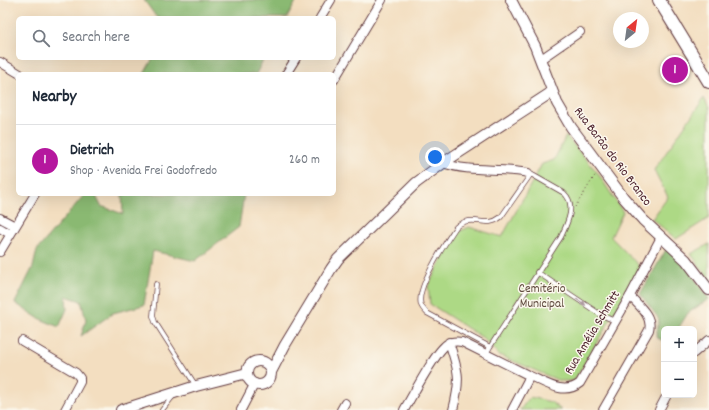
<!DOCTYPE html>
<html lang="en">
<head>
<meta charset="utf-8">
<style>
	:root { --surface:#fff; --page:#f6f6f7; --text:#1f2937; --muted:#747a83; --line:#e0e1e3; --accent:#b5179e }
	body { margin:0; font-family:Dekko,sans-serif; background:var(--page); color:var(--text) }
	.controls { position:absolute; right:12px; bottom:12px; display:grid; overflow:hidden; border-radius:6px; box-shadow:0 4px 16px #0002 }
	.controls button { width:36px; height:36px; display:grid; place-items:center; padding:0; border:0; border-bottom:1px solid var(--line); background:var(--surface); color:var(--text); font:20px sans-serif }
	.compass { position:absolute; left:613px; top:12px; width:36px; height:36px; border-radius:50%; background:var(--surface); box-shadow:0 4px 16px #0002; rotate:29deg }
	.you { position:absolute; left:435px; top:157px; width:14px; height:14px; margin:-10px; border:3px solid #fff; border-radius:50%; background:#1a73e8; box-shadow:0 0 0 6px #1a73e833 }
	.badge { display:grid; place-items:center; width:26px; height:26px; border-radius:50%; background:var(--accent); color:#fff; font-size:13px; font-weight:700 }
	.pin { position:absolute; translate:-50% -50%; border:2px solid #fff; box-shadow:0 1px 4px #0006 }
	.list { margin:0; padding:0; list-style:none }
	h2 { display:flex; justify-content:space-between; align-items:center; height:52px; margin:0; padding:0 16px; font-size:17px }
	h2 small { font-size:13px; font-weight:400; color:var(--muted) }
	.list li { display:grid; grid-template-columns:26px 1fr auto; gap:12px; align-items:center; box-sizing:border-box; height:72px; padding:0 16px; border-top:1px solid var(--line) }
	.list b { display:block; font-size:15px; white-space:nowrap }
	.list p { margin:0; font-size:13px; white-space:nowrap; color:var(--muted) }
	.list em { font-size:13px; font-style:normal; color:var(--muted) }
	.icon { flex:none; width:22px; height:22px; fill:none; stroke:currentColor; stroke-width:2; stroke-linecap:round; stroke-linejoin:round }
	.map { position:relative; flex:none; width:709px; height:410px; overflow:hidden }
	.search { position:absolute; background:var(--surface); box-shadow:0 4px 16px #0002; left:16px; top:16px; width:320px; height:44px; display:flex; align-items:center; gap:10px; box-sizing:border-box; padding:0 14px; border-radius:6px; color:var(--muted); font-size:15px }
	.panel { position:absolute; background:var(--surface); box-shadow:0 4px 16px #0002; left:16px; top:72px; width:320px; height:124px; border-radius:6px }
	.map>svg:first-child { display:block }
	.green { fill:#add985; stroke:#7c7c58 }
	.forest { fill:#8ab972; stroke:#6a6c4e }
	.lines { fill:none; stroke-linecap:round; stroke-linejoin:round }
	.service-casing { stroke:#633c41; stroke-width:5.5 }
	.minor-casing { stroke:#633c41; stroke-width:10 }
	.tertiary-casing { stroke:#633c41; stroke-width:12 }
	.primary-casing { stroke:#633c41; stroke-width:14 }
	.path { stroke:#633c41; stroke-width:1; stroke-dasharray:1 3; stroke-linecap:butt }
	.service { stroke:#fff; stroke-width:4 }
	.minor { stroke:#fff; stroke-width:8 }
	.tertiary { stroke:#fff; stroke-width:10 }
	.primary { stroke:#fff; stroke-width:12 }
	.oneway { fill:#ae9aa0 }
	.labels { text-anchor:middle; dominant-baseline:central; stroke-width:3; stroke-linejoin:round; paint-order:stroke }
	.street-label { font-size:13px; fill:#4a1f2b; stroke:#fbf7ec }
	.park-label { font-size:13px; fill:#634e42; stroke:#fbf7ec }
</style>
</head>
<body>
<div class="map">
<svg width="709" height="410" viewBox="0 0 709 410">
	<rect width="100%" height="100%" fill="#fbf7ec"/>
	<filter id="ink" filterUnits="userSpaceOnUse"><feTurbulence type="fractalNoise" baseFrequency=".025" numOctaves="2"/><feDisplacementMap in="SourceGraphic" scale="8" xChannelSelector="R" yChannelSelector="G"/><feConvolveMatrix kernelMatrix="1 2 1 2 8 2 1 2 1" color-interpolation-filters="sRGB"/></filter>
	<filter id="wash" filterUnits="userSpaceOnUse"><feTurbulence type="fractalNoise" baseFrequency=".012" numOctaves="4" result="noise"/><feDisplacementMap in="SourceGraphic" scale="16" xChannelSelector="R" yChannelSelector="G"/><feGaussianBlur stdDeviation="0.9" result="paint"/><feColorMatrix in="noise" values="0 0 0 0 0 0 0 0 0 0 0 0 0 0 0 0 0 1.4 0 .05"/><feComposite in="paint" operator="in"/></filter>
	<g filter="url(#wash)">
		<rect width="100%" height="100%" fill="#f3dec0"/>
		<path class="green" d="M 704,98 L 709,108 L 709,218 L 676,239 L 652,219 L 668,197 L 654,170 Z
			M 566,136 L 597,172 L 623,212 L 611,237 L 641,268 L 574,381 L 560,381 L 499,355 L 483,338 L 430,304 L 428,286 L 456,233 L 469,227 L 502,237 L 542,164 L 554,160 Z
			M 709,244 L 709,279 L 691,254 Z
			M 530,397 L 551,402 L 561,410 L 520,410 Z"/>
		<path class="forest" d="M 144,0 L 297,0 L 287,18 L 157,18 Z
			M 153,58 L 264,58 L 256,74 L 144,74 Z
			M 85,194 L 95,194 L 101,206 L 123,214 L 122,194 L 244,194 L 239,227 L 195,261 L 153,251 L 144,305 L 113,313 L 81,336 L 86,320 L 81,301 L 66,296 L 67,309 L 59,327 L 38,318 L 15,303 L 33,267 L 37,250 Z
			M 667,248 L 684,263 L 709,299 L 688,313 L 678,329 L 664,329 L 663,341 L 656,337 L 659,319 L 640,294 Z"/>
	</g>
	<g filter="url(#ink)">
		<g class="lines">
			<g class="service-casing">
				<path id="service" d="M 537,272 L 601,315 L 615,321
					M 156,284 L 153,316 L 155,322 L 196,386
					M 490,347 L 561,237 C 567,224 577,205 564,193 L 529,173
					M 486,354 L 490,347 L 427,313 C 425,311 422,308 421,305 C 415,288 446,242 456,227 C 458,225 461,223 464,222 C 478,217 487,228 501,217 L 531,174
					M 162,410 L 174,395"/>
			</g>
			<g class="minor-casing">
				<path id="minor" d="M 320,18 L 331,0
					M 541,59 L 580,32
					M 0,62 L 20,74
					M 286,74 L 296,58
					M 334,80 L 382,0
					M 443,163 C 470,173 500,167 528,173
					M 0,218 L 15,226
					M 0,228 L 10,234
					M 0,252 L 35,194
					M 22,341 L 76,373 L 80,378 L 80,382 L 65,410
					M 449,342 C 459,372 461,379 453,410
					M 694,353 L 709,340
					M 241,410 L 255,383
					M 341,410 L 345,403
					M 404,410 C 413,395 435,352 447,344 C 452,341 457,341 462,342 L 530,376
					M 512,410 L 530,376 C 546,383 564,396 580,383 L 630,296 L 661,237
					M 603,410 L 649,330 C 653,316 638,305 630,296
					M 659,410 L 667,395"/>
			</g>
			<g class="tertiary-casing">
				<path id="tertiary" d="M 511,0 L 535,46 L 557,103 L 571,127 L 623,197 L 643,220 L 686,260 L 709,290
					M247 373a12 12 0 1 1 24 0a12 12 0 1 1-24 0Z
					M 271,372 L 285,345 L 331,269 L 338,259 L 416,183 L 443,163 L 552,92
					M 121,410 L 196,386 L 247,373"/>
			</g>
			<g class="primary-casing">
				<path id="primary" d="M 659,0 L 709,82"/>
			</g>
			<path class="path" d="M 575,207 L 596,174"/>
			<use href="#service" class="service"/>
			<use href="#minor" class="minor"/>
			<use href="#tertiary" class="tertiary"/>
			<use href="#primary" class="primary"/>
		</g>
		<defs><path id="oneway-solid" d="M-6-.8H1V-3.2L6.5 0L1 3.2V.8H-6Z"/></defs>
		<use class="oneway" href="#oneway-solid" transform="translate(581 302) rotate(34)"/>
	</g>
	<g class="labels">
		<g class="street-label">
			<text transform="translate(612 157) rotate(53)">Rua Barão do Rio Branco</text>
			<text transform="translate(593 333) rotate(-59)">Rua Amélia Schmitt</text>
		</g>
		<g class="park-label">
			<text x="542" y="289">Cemitério<tspan x="542" dy="15">Municipal</tspan></text>
		</g>
	</g>
</svg>
<div class="controls">
<button>+</button>
<button>−</button>
</div>
<svg class="compass" viewBox="-18 -18 36 36"><path d="M0-13l5 13h-10z" fill="#e53935"/><path d="M0 13l5-13h-10z" fill="#747a83"/></svg>
<div class="you"></div>
<div class="pin badge" style="left:675px;top:70px">1</div>
<div class="search"><svg class="icon" aria-label="search" viewBox="0 0 24 24"><circle cx="10" cy="10" r="6"/><path d="M15 15l6 6"/></svg>Search here</div>
<section class="panel">
<h2>Nearby<small></small></h2>
<ul class="list">
<li><span class="badge">1</span><div><b>Dietrich</b><p>Shop · Avenida Frei Godofredo</p></div><em>260 m</em></li>
</ul>
</section>
</div>
</body>
</html>
